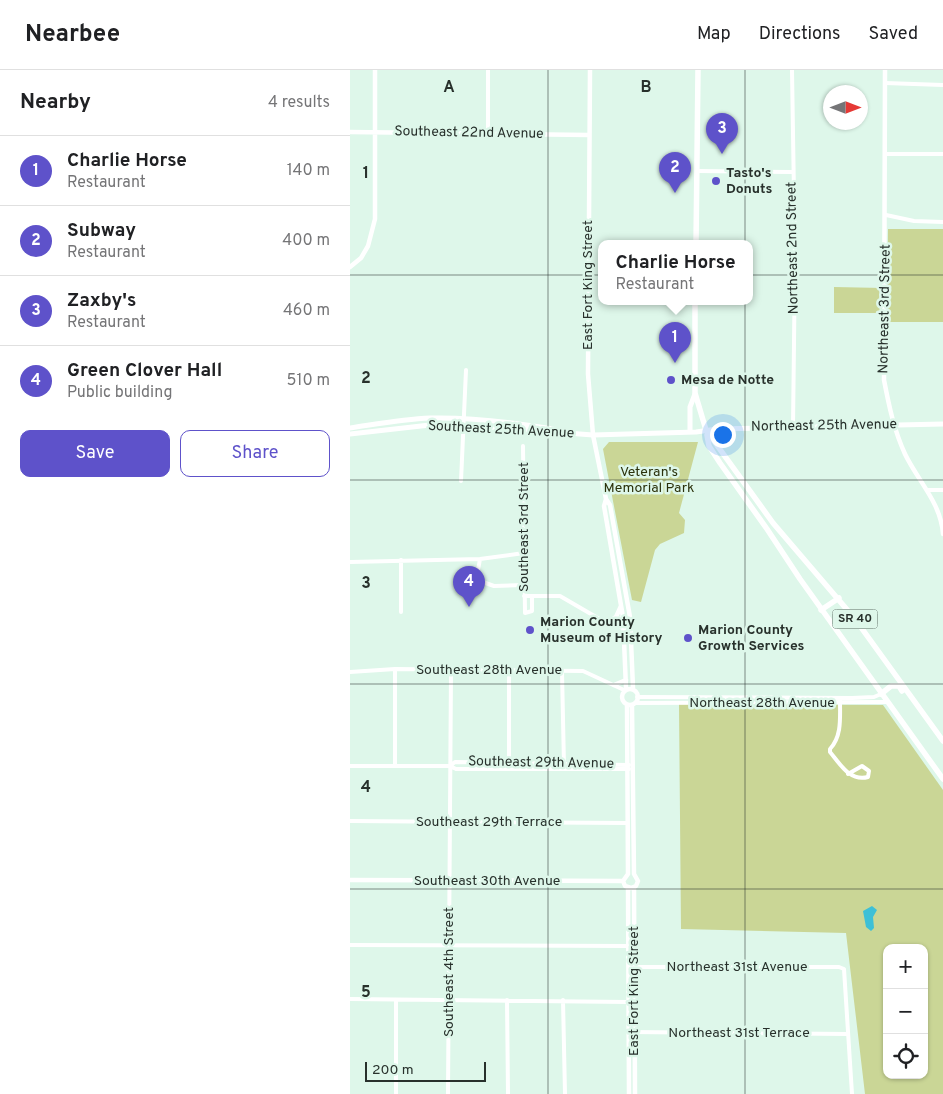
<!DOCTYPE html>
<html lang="en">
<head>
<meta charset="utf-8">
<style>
	:root { --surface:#fff; --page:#f6f6f6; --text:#202124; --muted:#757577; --line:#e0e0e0; --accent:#5e52ca }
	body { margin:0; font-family:Overpass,sans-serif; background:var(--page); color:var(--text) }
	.controls { position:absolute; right:15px; bottom:15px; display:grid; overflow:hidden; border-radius:10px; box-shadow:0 1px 4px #0004 }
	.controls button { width:45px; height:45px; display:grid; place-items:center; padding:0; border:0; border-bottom:1px solid var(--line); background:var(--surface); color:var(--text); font:25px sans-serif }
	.compass { position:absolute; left:473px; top:15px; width:45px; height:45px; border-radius:50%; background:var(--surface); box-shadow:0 1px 4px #0004; rotate:90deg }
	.scale { position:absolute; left:15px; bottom:12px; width:121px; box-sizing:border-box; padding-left:5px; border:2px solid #28312c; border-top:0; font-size:14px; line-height:18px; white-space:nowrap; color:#28312c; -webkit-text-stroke:4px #def7ea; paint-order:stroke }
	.you { position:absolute; left:372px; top:364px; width:18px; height:18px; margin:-12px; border:4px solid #fff; border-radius:50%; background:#1a73e8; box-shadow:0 0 0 8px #1a73e833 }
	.badge { display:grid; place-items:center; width:32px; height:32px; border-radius:50%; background:var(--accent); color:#fff; font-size:16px; font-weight:700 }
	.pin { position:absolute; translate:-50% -41px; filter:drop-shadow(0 1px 2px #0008) }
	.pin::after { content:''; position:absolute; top:26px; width:18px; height:15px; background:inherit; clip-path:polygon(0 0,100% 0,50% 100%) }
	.popup { position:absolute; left:248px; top:170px; width:155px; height:65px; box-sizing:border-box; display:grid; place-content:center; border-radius:10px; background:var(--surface); filter:drop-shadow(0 1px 4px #0005); font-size:16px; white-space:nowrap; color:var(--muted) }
	.popup b { font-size:19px; color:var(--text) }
	.popup::after { content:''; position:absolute; left:50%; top:100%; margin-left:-10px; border:10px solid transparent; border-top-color:var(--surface) }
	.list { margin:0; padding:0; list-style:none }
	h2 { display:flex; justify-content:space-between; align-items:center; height:65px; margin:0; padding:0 20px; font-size:21px }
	h2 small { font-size:16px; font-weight:400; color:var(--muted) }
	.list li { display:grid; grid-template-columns:32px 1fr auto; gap:15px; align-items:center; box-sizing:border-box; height:70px; padding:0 20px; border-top:1px solid var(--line) }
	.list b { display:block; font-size:19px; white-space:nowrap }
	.list p { margin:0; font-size:16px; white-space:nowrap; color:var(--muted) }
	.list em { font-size:16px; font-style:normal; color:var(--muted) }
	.actions { display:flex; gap:10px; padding:15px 20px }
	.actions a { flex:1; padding:11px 0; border:1px solid var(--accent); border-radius:10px; text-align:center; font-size:18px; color:var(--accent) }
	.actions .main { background:var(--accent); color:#fff }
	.icon { flex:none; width:28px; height:28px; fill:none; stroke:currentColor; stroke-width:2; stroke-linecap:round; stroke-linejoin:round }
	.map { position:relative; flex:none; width:593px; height:1024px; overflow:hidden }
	header { display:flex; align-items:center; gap:30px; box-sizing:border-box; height:70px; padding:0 25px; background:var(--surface); border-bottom:1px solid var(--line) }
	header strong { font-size:24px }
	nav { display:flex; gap:28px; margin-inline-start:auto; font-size:18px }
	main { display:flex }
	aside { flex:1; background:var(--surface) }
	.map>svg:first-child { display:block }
	.green { fill:#cad696; fill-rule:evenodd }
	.water { fill:#3ec0d6 }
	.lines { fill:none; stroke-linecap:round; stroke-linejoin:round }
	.minor { stroke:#fff; stroke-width:4 }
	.tertiary { stroke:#fff; stroke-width:4.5 }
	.secondary { stroke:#fff; stroke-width:5 }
	.primary { stroke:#fff; stroke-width:5.5 }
	.grid { fill:none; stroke:#28312c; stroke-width:1; stroke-opacity:0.55 }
	.poi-dot { fill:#5e52ca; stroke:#def7ea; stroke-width:2 }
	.labels { text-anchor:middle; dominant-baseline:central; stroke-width:5; stroke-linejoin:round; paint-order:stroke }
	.shield { fill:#def7ea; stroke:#5f6c65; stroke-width:1 }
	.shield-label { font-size:12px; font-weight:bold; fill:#28312c }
	.street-label { font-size:14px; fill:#28312c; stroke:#def7ea }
	.poi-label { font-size:14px; font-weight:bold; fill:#28312c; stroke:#def7ea; text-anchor:start }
	.park-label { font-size:14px; fill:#2b310b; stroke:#def7ea }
	.grid-label { font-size:16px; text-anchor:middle; font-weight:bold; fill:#28312c; stroke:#def7ea; stroke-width:5; stroke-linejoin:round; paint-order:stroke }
</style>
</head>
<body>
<header>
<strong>Nearbee</strong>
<nav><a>Map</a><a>Directions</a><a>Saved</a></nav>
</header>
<main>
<aside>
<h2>Nearby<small>4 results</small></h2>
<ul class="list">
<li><span class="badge">1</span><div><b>Charlie Horse</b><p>Restaurant</p></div><em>140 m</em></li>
<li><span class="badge">2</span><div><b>Subway</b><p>Restaurant</p></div><em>400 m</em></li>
<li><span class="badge">3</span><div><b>Zaxby's</b><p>Restaurant</p></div><em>460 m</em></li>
<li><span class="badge">4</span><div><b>Green Clover Hall</b><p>Public building</p></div><em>510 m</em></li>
</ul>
<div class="actions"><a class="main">Save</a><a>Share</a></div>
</aside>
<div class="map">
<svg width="593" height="1024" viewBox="0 0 593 1024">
	<rect width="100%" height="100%" fill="#def7ea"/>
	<path class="green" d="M 538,159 L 593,159 L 593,252 L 537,252 Z
		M 484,217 L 533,218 L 532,243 L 484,243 Z
		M 259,372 L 348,372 L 329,443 L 335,450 L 334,463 L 310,474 L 305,480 L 291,532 L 282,530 L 253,379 Z
		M 329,634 L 533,635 L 593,720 L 593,1024 L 515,1024 L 496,863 L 331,859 ZM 537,878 L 574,878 L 574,1005 L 537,1005 Z"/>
	<path class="water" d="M 522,836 L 527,840 L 523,847 L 524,858 L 521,861 L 516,857 L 513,841 Z"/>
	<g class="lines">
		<path class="minor" d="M 442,0 L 445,188 L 443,357
			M 535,13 L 593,15
			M 138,64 L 138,0
			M 535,84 L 593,84
			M 347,101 L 442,102
			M 536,145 L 564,151 L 593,152
			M 173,376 L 175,543 L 182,541 L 182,526
			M 111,411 L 116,300
			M 578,420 L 593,420
			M 130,489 L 127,506 L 130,511 L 144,516 L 174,515
			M 51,490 L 51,542
			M 0,492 L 130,489 L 174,483
			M 174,526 L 210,526 L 253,551 L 280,547
			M 159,601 L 159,692
			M 212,601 L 214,696
			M 0,602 L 45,599 L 233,601 L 274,620
			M 287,627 L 502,628 L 524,627 L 531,624
			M 490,631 C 490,648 492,666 480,679 L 480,682 C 490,694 500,712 518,707 L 519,701 L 512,696 L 498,704
			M 286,633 L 537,632
			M 0,696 L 100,696 L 106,699 L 279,699
			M 45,696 L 45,599
			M 100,696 L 105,692 L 279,695
			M 0,751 L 277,753
			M 0,875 L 279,876
			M 282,897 L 489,897 L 494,899 L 502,1024
			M 0,929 L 279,932
			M 46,930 L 46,1024
			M 157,930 L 158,1024
			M 213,930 L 215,1024
			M 279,962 L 498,964
			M 98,1024 L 101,600"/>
		<path class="tertiary" d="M 240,0 L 238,304 L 243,365 L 256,429 L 260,435 L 280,547 L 283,618
			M 535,0 L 534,310 C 539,336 544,360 555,384 C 568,411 591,433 593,464
			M 0,62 L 239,65
			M 0,197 L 11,188 L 18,176 L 25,149 L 25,0
			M 256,429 L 254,436 L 273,547 L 276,618
			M 271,536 L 266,547 L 261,550 L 274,559
			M 264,615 L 276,610
			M272 627a8 8 0 1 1 16 0a8 8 0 1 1-16 0Z
			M 277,636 L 278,804 L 273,811 L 275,816 L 281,818 L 286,816 L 288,811 L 284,804 L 282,636
			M 0,810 L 273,811
			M 284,817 L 285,1024
			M 278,818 L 279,1024"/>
		<path class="secondary" d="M 0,358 C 27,354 53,349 80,348 C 122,347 162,352 203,359
			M 340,362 L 340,337 L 345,324
			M 0,364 L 80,355 L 113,355 L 243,365 L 346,362 L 367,359 L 593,354
			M 368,377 L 372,364 L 381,359"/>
		<path class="primary" d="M 346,174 L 348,0
			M 345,232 L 345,323 L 356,360 L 423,453 L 505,549 L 593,671
			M 357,365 L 359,376 L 370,393 L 417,459 L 450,509 L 593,709
			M 471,540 L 489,528
			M 531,624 L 541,616 L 549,616 L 552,621"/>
	</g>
	<path class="grid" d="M 198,0 L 198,1024M 395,0 L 395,1024M 0,205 L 593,205M 0,410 L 593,410M 0,614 L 593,614M 0,819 L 593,819"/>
	<g class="poi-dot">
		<circle cx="366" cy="111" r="5"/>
		<circle cx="321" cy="310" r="5"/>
		<circle cx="180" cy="560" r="5"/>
		<circle cx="338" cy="568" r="5"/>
	</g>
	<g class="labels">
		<rect class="shield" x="482.5" y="539.5" width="45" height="19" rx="4"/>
		<g class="shield-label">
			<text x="505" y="549">SR 40</text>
		</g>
		<g class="street-label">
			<text transform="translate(119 63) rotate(1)">Southeast 22nd Avenue</text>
			<text transform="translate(443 178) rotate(-91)">Northeast 2nd Street</text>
			<text transform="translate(238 215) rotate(-90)">East Fort King Street</text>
			<text transform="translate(535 239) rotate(-89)">Northeast 3rd Street</text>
			<text transform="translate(474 356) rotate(-1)">Northeast 25th Avenue</text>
			<text transform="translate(151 360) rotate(3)">Southeast 25th Avenue</text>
			<text transform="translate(174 457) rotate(-90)">Southeast 3rd Street</text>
			<text x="139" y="600">Southeast 28th Avenue</text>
			<text x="412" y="633">Northeast 28th Avenue</text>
			<text transform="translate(191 693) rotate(1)">Southeast 29th Avenue</text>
			<text x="139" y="752">Southeast 29th Terrace</text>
			<text x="137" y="811">Southeast 30th Avenue</text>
			<text x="387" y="897">Northeast 31st Avenue</text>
			<text transform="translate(99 902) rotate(-90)">Southeast 4th Street</text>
			<text transform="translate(284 921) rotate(-90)">East Fort King Street</text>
			<text x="389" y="963">Northeast 31st Terrace</text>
		</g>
		<g class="poi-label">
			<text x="376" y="103">Tasto's<tspan x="376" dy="16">Donuts</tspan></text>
			<text x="331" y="310">Mesa de Notte</text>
			<text x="190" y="552">Marion County<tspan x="190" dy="16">Museum of History</tspan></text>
			<text x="348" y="560">Marion County<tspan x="348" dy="16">Growth Services</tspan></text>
		</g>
		<g class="park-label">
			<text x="299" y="402">Veteran's<tspan x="299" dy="16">Memorial Park</tspan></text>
		</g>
	</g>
	<g class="grid-label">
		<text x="99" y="22">A</text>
		<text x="296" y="22">B</text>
		<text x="16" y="108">1</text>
		<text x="16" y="313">2</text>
		<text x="16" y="518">3</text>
		<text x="16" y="722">4</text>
		<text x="16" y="927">5</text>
	</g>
</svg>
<div class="controls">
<button>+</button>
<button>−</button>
<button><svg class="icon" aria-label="locate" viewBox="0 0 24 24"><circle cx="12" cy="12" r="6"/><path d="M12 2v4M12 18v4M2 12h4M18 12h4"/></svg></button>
</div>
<svg class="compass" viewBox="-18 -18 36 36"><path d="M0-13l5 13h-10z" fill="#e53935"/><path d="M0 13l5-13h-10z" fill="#757577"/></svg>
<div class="scale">200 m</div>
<div class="you"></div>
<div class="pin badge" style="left:325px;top:293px">1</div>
<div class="popup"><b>Charlie Horse</b>Restaurant</div>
<div class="pin badge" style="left:325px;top:123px">2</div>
<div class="pin badge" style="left:372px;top:84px">3</div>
<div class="pin badge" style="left:119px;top:537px">4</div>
</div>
</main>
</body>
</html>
